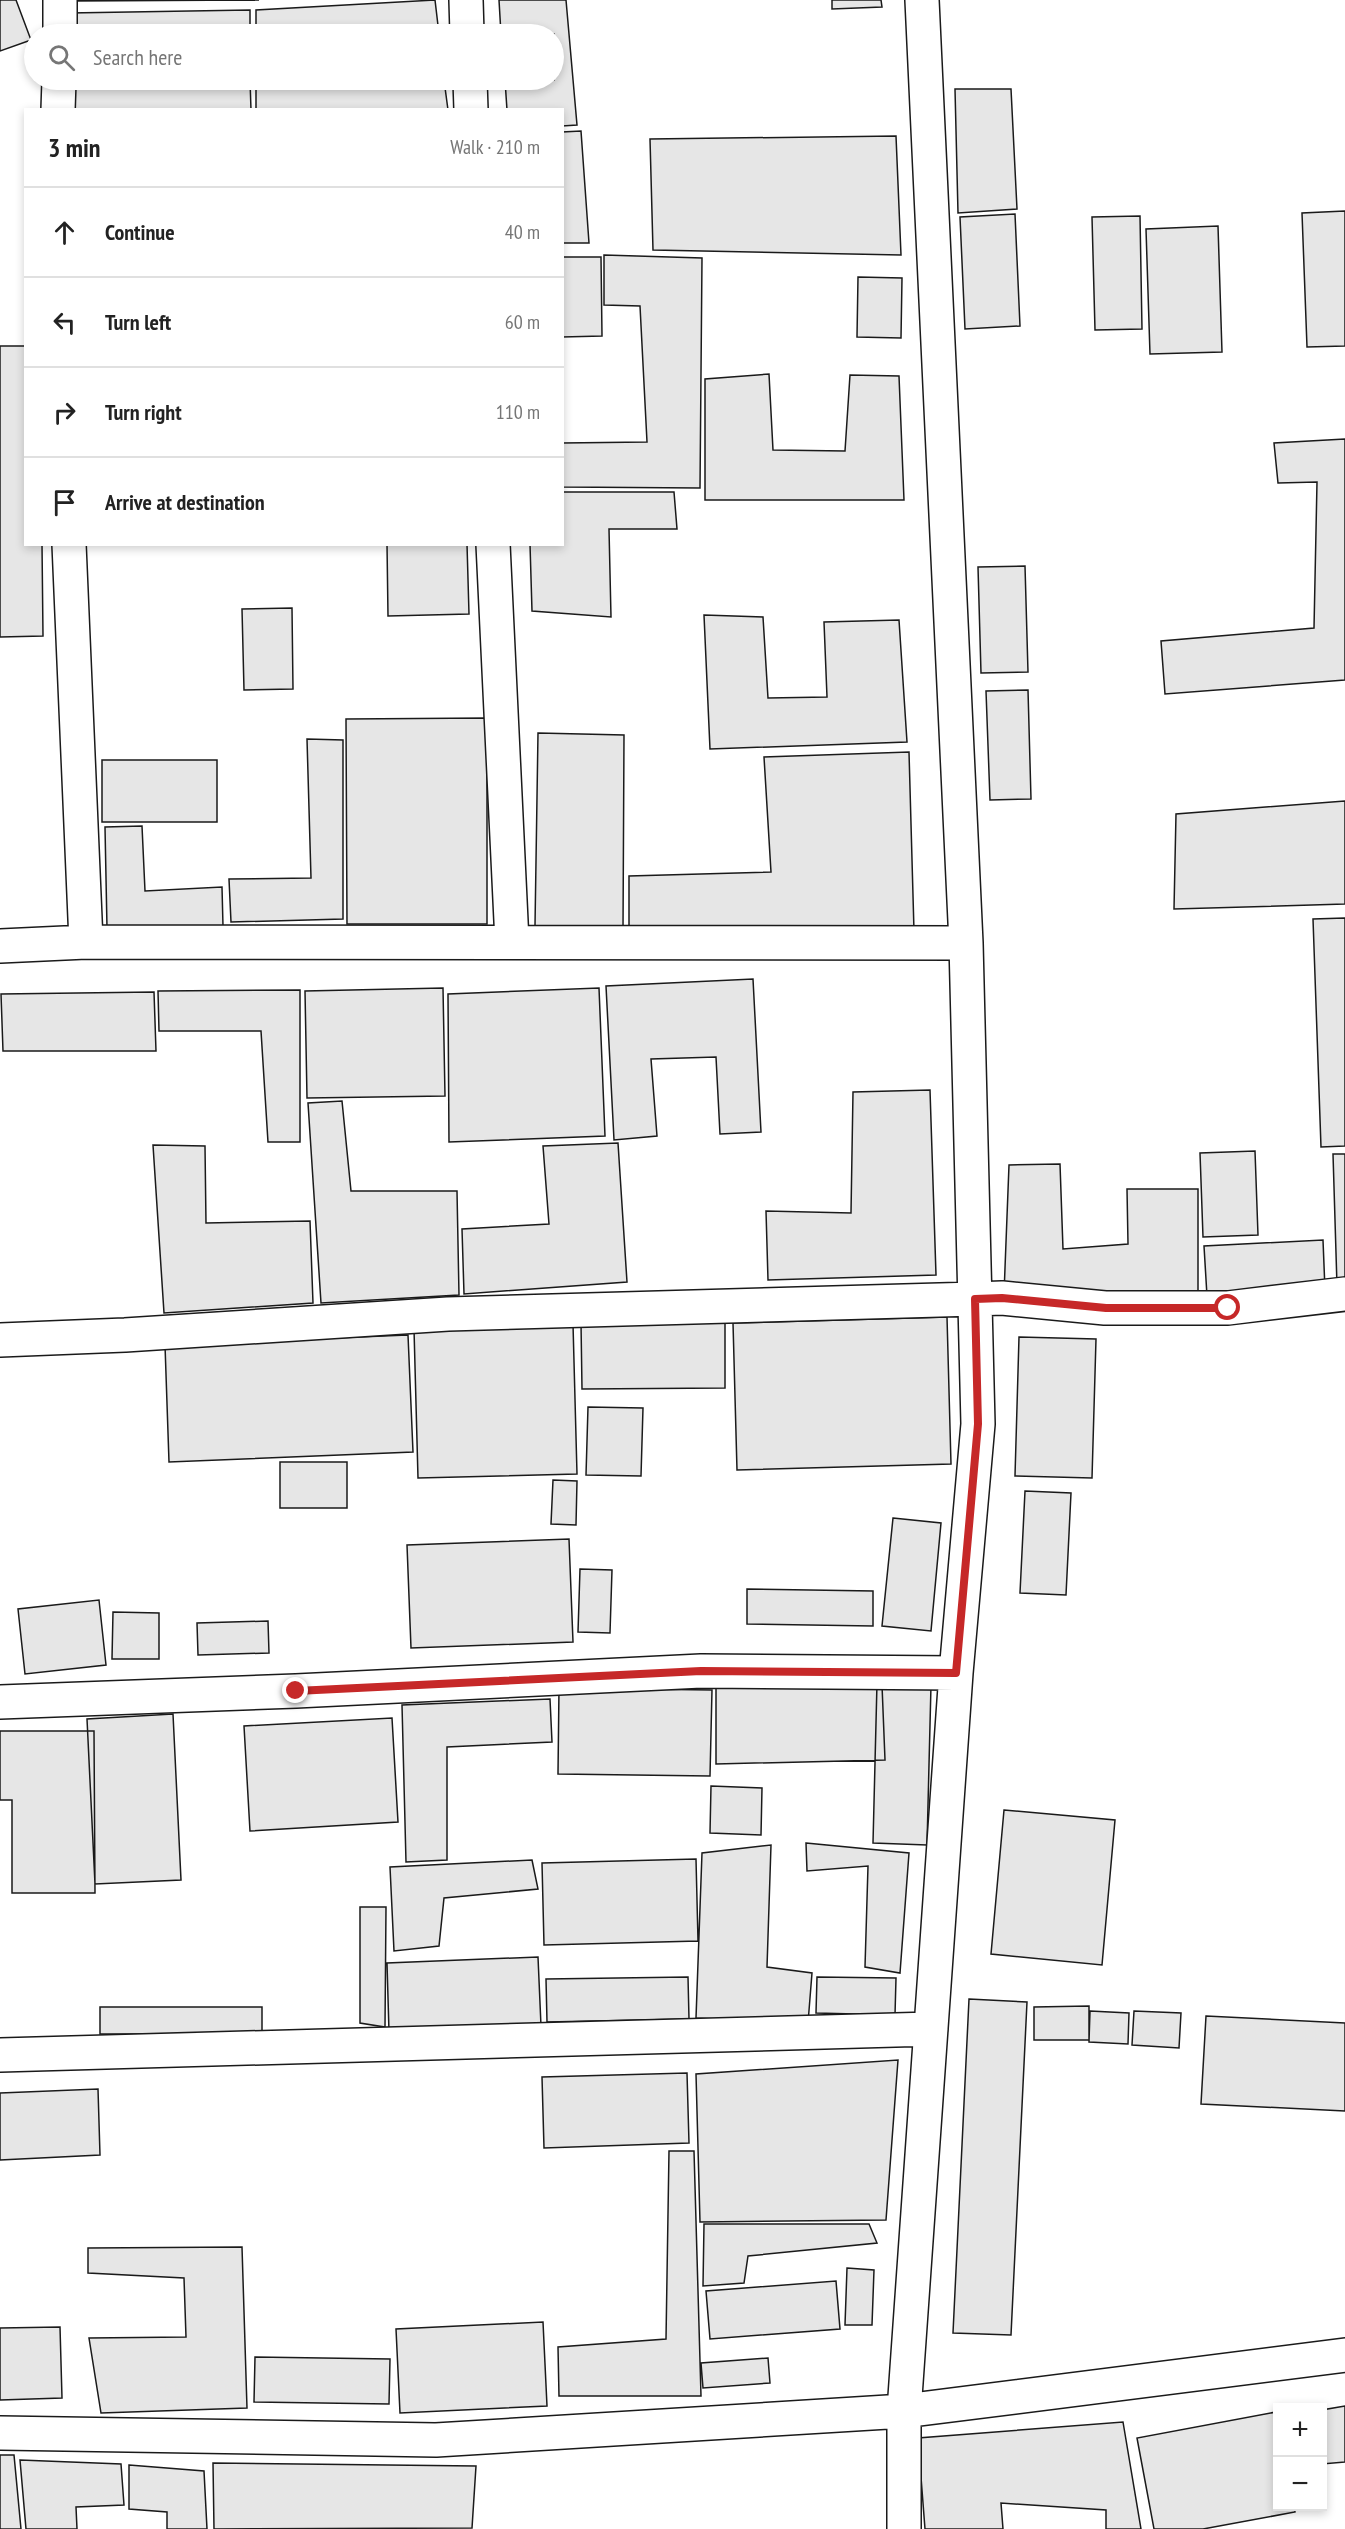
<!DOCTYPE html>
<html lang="en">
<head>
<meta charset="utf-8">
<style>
	:root { --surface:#fff; --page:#f6f6f6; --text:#222; --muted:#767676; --line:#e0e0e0 }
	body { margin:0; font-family:"PT Sans Narrow",sans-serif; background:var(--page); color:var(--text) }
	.controls { position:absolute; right:18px; bottom:18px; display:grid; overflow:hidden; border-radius:0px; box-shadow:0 3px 9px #0003 }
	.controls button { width:54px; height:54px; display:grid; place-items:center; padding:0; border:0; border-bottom:2px solid var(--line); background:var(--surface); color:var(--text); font:30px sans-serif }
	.stop { position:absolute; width:18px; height:18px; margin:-14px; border:4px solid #c62828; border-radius:50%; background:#fff }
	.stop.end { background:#c62828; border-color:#fff; box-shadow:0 2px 6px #0008 }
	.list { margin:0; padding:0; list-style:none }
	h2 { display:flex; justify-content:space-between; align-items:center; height:78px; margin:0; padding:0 24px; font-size:26px }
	h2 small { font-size:20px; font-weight:400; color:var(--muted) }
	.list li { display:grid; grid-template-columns:39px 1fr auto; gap:18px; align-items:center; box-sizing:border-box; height:90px; padding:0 24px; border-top:2px solid var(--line) }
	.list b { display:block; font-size:22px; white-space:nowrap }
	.list em { font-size:20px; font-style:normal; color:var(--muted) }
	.icon { flex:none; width:33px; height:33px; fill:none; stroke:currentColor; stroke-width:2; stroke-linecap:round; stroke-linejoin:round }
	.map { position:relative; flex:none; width:1345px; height:2529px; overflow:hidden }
	.search { position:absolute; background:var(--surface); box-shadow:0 3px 9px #0003; left:24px; top:24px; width:540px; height:66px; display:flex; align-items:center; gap:15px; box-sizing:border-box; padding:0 21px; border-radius:33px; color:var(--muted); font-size:22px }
	.panel { position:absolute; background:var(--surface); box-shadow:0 3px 9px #0003; left:24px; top:108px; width:540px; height:438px; border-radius:0px }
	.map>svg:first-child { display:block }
	.building { fill:#e6e6e6; stroke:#1a1a1a; stroke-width:1.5 }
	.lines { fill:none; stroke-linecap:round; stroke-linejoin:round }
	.street-casing { stroke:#1a1a1a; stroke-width:36 }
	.street { stroke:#fff; stroke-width:33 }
	.route { stroke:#c62828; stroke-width:8 }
</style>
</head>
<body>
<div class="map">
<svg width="1345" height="2529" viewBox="0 0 1345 2529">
	<rect width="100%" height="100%" fill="#fff"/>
	<path class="building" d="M 0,0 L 16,0 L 31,40 L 0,51 Z
		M 73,0 L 259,0 L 73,1 Z
		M 435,0 L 439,34 L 256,34 L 256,10 Z
		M 499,0 L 566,0 L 577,125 L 562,126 L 562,110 L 507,110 L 505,80 L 554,80 L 554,34 L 501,34 Z
		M 832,0 L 881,0 L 882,7 L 832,9 Z
		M 250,10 L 250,34 L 70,34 L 69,13 Z
		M 72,80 L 250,80 L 251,110 L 74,110 Z
		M 256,80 L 444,80 L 448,110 L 256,110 Z
		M 955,89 L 1011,89 L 1017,209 L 958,213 Z
		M 581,131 L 589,243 L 562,243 L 562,132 Z
		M 896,136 L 901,255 L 653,250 L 650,139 Z
		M 1345,211 L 1345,346 L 1307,347 L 1302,213 Z
		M 1015,214 L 1020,326 L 965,329 L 960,217 Z
		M 1140,216 L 1142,329 L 1095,330 L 1092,217 Z
		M 1218,226 L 1222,352 L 1150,354 L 1146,229 Z
		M 604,255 L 702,258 L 700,488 L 562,487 L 562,443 L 647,442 L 640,306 L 604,305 Z
		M 562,257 L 601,257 L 602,336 L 562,337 Z
		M 858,277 L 902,278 L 901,338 L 857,337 Z
		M 0,346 L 26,346 L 26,544 L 42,544 L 43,636 L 0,637 Z
		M 769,374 L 773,450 L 845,451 L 850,375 L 899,376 L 904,500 L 705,500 L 705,379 Z
		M 1345,439 L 1345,680 L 1165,694 L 1161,641 L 1314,628 L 1317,482 L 1278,483 L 1274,443 Z
		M 562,492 L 674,492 L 677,529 L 609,529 L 611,617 L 532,611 L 530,544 L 562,544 Z
		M 387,544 L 467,544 L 469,614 L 388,616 Z
		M 1025,566 L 1028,672 L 981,673 L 978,567 Z
		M 292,608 L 293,689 L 244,690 L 242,609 Z
		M 704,615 L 763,617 L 768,698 L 827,697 L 824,622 L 899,620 L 907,742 L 710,749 Z
		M 1028,690 L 1031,799 L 990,800 L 986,691 Z
		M 487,718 L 487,924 L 347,924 L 346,719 Z
		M 538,733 L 624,735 L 623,931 L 535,926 Z
		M 307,739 L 343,740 L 343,919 L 231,922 L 229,879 L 311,878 Z
		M 909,752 L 914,931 L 629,934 L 629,876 L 771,872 L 764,757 Z
		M 102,760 L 217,760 L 217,822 L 102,822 Z
		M 1345,801 L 1345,904 L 1174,909 L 1176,814 Z
		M 142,826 L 145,891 L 222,887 L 223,926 L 107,928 L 105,827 Z
		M 1345,918 L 1345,1146 L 1321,1147 L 1313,919 Z
		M 753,979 L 761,1132 L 720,1134 L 716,1057 L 651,1059 L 657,1136 L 614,1140 L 606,986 Z
		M 443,988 L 445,1096 L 307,1098 L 305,991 Z
		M 599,988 L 605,1136 L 449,1142 L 448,994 Z
		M 300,990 L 300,1142 L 268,1142 L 261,1031 L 159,1031 L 158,991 Z
		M 154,992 L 156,1051 L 3,1051 L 1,994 Z
		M 930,1090 L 936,1275 L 768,1280 L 766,1211 L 851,1213 L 853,1092 Z
		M 342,1101 L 351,1191 L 457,1191 L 459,1295 L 321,1303 L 308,1103 Z
		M 618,1143 L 627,1282 L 464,1294 L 462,1229 L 549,1224 L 543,1146 Z
		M 153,1145 L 205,1146 L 206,1223 L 310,1221 L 313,1303 L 164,1313 Z
		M 1255,1151 L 1258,1235 L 1203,1237 L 1200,1153 Z
		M 1333,1154 L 1345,1154 L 1345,1285 L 1337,1286 Z
		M 1060,1164 L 1063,1249 L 1128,1244 L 1127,1189 L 1198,1189 L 1198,1300 L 1004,1294 L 1009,1165 Z
		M 1323,1240 L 1325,1290 L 1207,1296 L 1204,1246 Z
		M 947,1317 L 951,1464 L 737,1470 L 733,1323 Z
		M 725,1322 L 725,1388 L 582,1389 L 581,1323 Z
		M 573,1324 L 577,1474 L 418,1478 L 414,1329 Z
		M 408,1335 L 413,1452 L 169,1462 L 165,1345 Z
		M 1019,1337 L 1096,1339 L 1092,1478 L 1015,1476 Z
		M 588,1407 L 643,1408 L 641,1476 L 586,1475 Z
		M 280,1462 L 347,1462 L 347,1508 L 280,1508 Z
		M 553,1480 L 577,1481 L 576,1525 L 551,1524 Z
		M 1025,1491 L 1071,1493 L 1066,1595 L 1020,1593 Z
		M 893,1518 L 941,1523 L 931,1631 L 882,1626 Z
		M 569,1539 L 573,1642 L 411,1648 L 407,1545 Z
		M 580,1569 L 612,1570 L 610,1633 L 578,1632 Z
		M 747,1589 L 873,1591 L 873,1626 L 747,1624 Z
		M 99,1600 L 106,1665 L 25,1674 L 18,1609 Z
		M 113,1612 L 159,1613 L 159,1659 L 112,1659 Z
		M 268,1621 L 269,1653 L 198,1655 L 197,1623 Z
		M 877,1683 L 931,1685 L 927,1845 L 873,1843 Z
		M 882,1685 L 885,1760 L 716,1764 L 716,1687 Z
		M 559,1688 L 712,1690 L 710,1776 L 558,1774 Z
		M 550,1699 L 552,1742 L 447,1747 L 447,1860 L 406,1862 L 402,1705 Z
		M 173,1714 L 181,1880 L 95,1884 L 87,1719 Z
		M 392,1718 L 398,1822 L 250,1831 L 244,1726 Z
		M 0,1731 L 94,1731 L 95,1893 L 12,1893 L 12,1800 L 0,1800 Z
		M 711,1786 L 762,1788 L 761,1835 L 710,1833 Z
		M 1004,1810 L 1115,1820 L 1102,1965 L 991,1954 Z
		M 806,1843 L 909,1853 L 900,1973 L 865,1967 L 868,1866 L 807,1871 Z
		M 771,1845 L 767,1967 L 812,1973 L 808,2023 L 696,2018 L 702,1853 Z
		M 696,1859 L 698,1941 L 544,1945 L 542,1863 Z
		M 532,1860 L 538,1889 L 444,1898 L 439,1946 L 394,1951 L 390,1867 Z
		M 360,1907 L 386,1907 L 385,2027 L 360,2023 Z
		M 538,1957 L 541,2026 L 389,2032 L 387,1963 Z
		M 688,1977 L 689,2019 L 547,2022 L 546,1979 Z
		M 817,1977 L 896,1978 L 895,2015 L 816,2013 Z
		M 969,1999 L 1027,2002 L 1011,2335 L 953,2333 Z
		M 1089,2006 L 1089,2040 L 1034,2040 L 1034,2007 Z
		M 100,2007 L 262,2007 L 262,2034 L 100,2034 Z
		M 1090,2011 L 1129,2013 L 1128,2044 L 1089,2042 Z
		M 1134,2011 L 1181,2013 L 1179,2048 L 1132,2045 Z
		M 1206,2016 L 1345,2023 L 1345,2111 L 1201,2104 Z
		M 898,2060 L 886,2220 L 700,2222 L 696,2074 Z
		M 687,2073 L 689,2143 L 544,2148 L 542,2077 Z
		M 98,2089 L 100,2155 L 0,2160 L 0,2093 Z
		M 669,2151 L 694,2151 L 701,2396 L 559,2396 L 558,2347 L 666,2339 Z
		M 704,2224 L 869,2224 L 877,2243 L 748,2256 L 744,2283 L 703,2286 Z
		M 242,2247 L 247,2408 L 101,2413 L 89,2338 L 186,2337 L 184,2278 L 88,2273 L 88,2248 Z
		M 847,2268 L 874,2270 L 872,2325 L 845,2325 Z
		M 836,2281 L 840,2329 L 710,2339 L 706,2291 Z
		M 543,2322 L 547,2406 L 400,2413 L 396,2329 Z
		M 60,2327 L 62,2398 L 0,2400 L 0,2328 Z
		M 255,2357 L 390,2359 L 389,2404 L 254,2402 Z
		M 768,2358 L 770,2383 L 703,2388 L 701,2363 Z
		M 1345,2406 L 1345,2462 L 1322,2464 L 1322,2410 Z
		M 1276,2412 L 1278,2506 L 1294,2506 L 1295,2512 L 1203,2529 L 1154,2529 L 1137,2438 Z
		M 1123,2422 L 1141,2529 L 1106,2529 L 1106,2510 L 1001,2503 L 1003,2529 L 925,2529 L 918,2438 Z
		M 0,2455 L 14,2455 L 21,2529 L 0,2529 Z
		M 20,2460 L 121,2464 L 124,2505 L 76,2507 L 77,2529 L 26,2529 Z
		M 213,2463 L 476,2466 L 472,2528 L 214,2529 Z
		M 129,2465 L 204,2471 L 207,2529 L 167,2529 L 167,2512 L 129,2509 Z"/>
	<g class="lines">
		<g class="street-casing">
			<path id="street" d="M 466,0 L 467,34
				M 60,34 L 60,0
				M 470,80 L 471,110
				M 58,110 L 59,80
				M 69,544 L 86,942
				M 493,544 L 512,942
				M 0,946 L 86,942 L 966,943
				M 0,1340 L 125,1335 L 448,1314 L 975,1299 L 1002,1298 L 1105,1308 L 1228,1308 L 1345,1294
				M 0,1702 L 296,1691 L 701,1671 L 956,1673
				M 0,2055 L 931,2029
				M 0,2433 L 436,2440 L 904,2411 L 1345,2355
				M 904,2529 L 904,2411 L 956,1673 L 978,1424 L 966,943 L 922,0"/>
		</g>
		<use href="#street" class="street"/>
	</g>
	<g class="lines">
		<path class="route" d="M 296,1691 L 701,1671 L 956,1673 L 978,1424 L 975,1299 L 1002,1298 L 1106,1308 L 1228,1308"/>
	</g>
</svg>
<div class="controls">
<button>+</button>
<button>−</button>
</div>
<div class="stop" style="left:1228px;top:1308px"></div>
<div class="stop end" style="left:296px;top:1691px"></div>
<div class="search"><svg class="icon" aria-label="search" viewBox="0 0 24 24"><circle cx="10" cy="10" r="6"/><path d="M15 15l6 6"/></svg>Search here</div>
<section class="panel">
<h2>3 min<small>Walk · 210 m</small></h2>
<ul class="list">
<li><svg class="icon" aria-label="ahead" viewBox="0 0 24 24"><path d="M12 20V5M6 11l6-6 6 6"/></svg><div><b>Continue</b></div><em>40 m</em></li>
<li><svg class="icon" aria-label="left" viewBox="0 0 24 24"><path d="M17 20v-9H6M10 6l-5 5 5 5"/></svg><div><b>Turn left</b></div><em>60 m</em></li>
<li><svg class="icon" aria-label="right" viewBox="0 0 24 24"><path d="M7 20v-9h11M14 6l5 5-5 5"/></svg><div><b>Turn right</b></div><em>110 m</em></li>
<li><svg class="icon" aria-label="arrive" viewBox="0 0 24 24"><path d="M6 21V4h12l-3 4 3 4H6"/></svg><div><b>Arrive at destination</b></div></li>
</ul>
</section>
</div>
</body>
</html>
